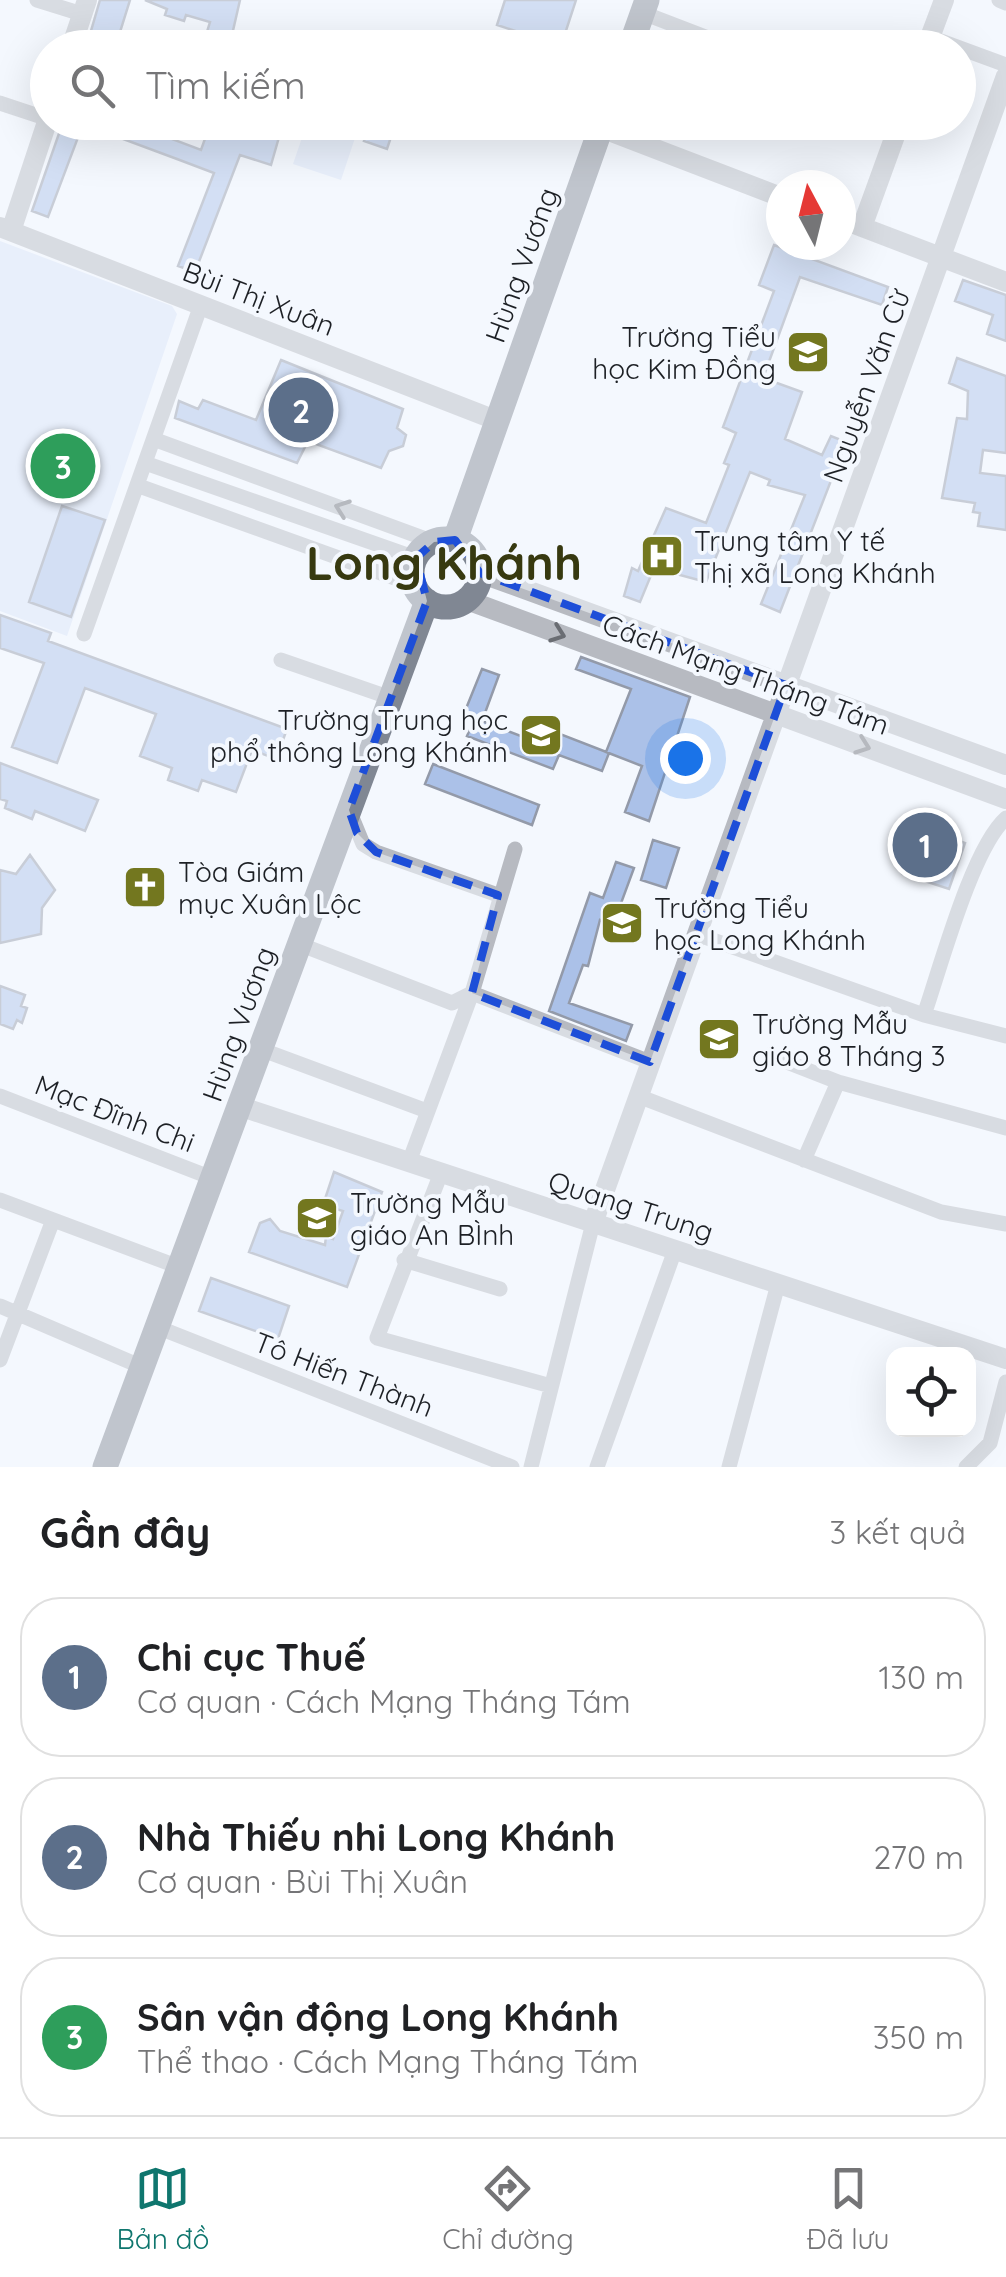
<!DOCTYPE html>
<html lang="vi">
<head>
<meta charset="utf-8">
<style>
	:root { --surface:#fff; --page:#f2f2f2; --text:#202124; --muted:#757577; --line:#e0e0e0; --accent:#0f766e }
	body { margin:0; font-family:Quicksand,sans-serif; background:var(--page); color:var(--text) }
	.controls { position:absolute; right:30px; bottom:30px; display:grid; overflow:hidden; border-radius:20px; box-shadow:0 10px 40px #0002 }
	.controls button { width:90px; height:90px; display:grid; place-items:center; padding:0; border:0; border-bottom:2px solid var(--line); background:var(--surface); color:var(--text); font:50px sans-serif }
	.compass { position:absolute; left:766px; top:170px; width:90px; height:90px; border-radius:50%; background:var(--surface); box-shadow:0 10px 40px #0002; rotate:353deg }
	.you { position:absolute; left:685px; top:758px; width:35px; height:35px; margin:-25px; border:8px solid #fff; border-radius:50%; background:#1a73e8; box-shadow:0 0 0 15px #1a73e833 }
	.badge { display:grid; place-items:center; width:65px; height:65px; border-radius:50%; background:var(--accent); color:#fff; font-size:32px; font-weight:700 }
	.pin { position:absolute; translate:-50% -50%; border:5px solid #fff; box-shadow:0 2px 10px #0006 }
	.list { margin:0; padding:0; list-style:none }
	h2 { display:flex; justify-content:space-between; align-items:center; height:130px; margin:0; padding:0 40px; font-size:42px }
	h2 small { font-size:32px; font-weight:400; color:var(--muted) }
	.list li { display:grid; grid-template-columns:65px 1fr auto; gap:30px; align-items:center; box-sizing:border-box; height:160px; margin:0 20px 20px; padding:0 20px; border:2px solid var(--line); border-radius:40px }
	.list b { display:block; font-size:38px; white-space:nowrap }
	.list p { margin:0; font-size:32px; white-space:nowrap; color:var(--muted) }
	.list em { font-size:32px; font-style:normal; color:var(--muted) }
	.icon { flex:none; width:55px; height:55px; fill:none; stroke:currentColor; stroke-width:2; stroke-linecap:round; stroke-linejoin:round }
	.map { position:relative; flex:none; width:1006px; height:1467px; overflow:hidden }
	.search { position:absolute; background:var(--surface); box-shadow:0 10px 40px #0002; left:30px; right:30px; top:30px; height:110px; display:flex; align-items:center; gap:25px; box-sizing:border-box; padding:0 35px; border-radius:55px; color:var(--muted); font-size:38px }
	.sheet { height:670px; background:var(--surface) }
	nav { display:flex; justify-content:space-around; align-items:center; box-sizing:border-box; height:140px; border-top:2px solid var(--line); background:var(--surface); font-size:28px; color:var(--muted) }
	nav a { display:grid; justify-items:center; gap:5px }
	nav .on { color:var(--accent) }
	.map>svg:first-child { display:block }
	.green { fill:#d9e4f9 }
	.building { fill:#abc1e8; stroke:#939aa9; stroke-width:2.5 }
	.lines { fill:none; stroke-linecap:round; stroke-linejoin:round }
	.minor { stroke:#b7bac1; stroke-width:15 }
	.tertiary { stroke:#b7bac1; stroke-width:20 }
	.primary { stroke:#808793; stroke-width:25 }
	.oneway { stroke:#6a6d73 }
	.marked { fill:none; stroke:#1d4ed8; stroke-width:8; stroke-dasharray:20 12; stroke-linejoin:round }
	.labels { text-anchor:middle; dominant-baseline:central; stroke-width:8; stroke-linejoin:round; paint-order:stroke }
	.street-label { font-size:28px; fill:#1d2025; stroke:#f4f8fe }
	.poi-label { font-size:28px; fill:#1d2025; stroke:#f4f8fe; text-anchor:start }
	.town-label { font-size:48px; font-weight:bold; fill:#373910; stroke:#f4f8fe }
</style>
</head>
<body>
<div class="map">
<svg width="1006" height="1467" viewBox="0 0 1006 1467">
	<rect width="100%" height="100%" fill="#f4f8fe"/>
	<path class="green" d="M 307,123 L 360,123 L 341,180 L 293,164 Z
		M 0,241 L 172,306 L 177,314 L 67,636 L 0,611 Z"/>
	<path class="building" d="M 100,0 L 130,0 L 115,48 L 86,48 Z
		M 145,0 L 240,0 L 229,48 L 202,48 L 210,22 L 186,15 L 184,21 L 165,15 L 167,9 Z
		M 505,0 L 576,0 L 561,46 L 497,25 Z
		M 63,122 L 127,122 L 201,150 L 211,122 L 236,122 L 279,137 L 271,165 L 240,155 L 195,272 L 178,266 L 214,173 L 177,159 L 83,124 L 48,217 L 32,211 Z
		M 371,122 L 396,122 L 387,149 L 364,141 Z
		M 774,245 L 888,287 L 882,305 L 800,277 L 763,378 L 802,392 L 785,439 L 822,455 L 831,436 L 846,442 L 780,612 L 761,604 L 805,495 L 768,485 L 770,480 L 750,472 L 706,582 L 654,568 L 640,602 L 624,596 L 632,568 L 638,571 L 666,508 L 706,523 L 729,465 L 724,463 L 736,433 L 723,427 L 774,291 L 759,285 Z
		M 963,280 L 1006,295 L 1006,341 L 987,334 L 993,315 L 955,301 Z
		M 957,358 L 1006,376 L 1006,453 L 983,450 L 980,473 L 1006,476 L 1006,530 L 978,526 L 980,513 L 973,512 L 975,503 L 942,498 L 957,418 L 967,419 L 968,391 L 949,383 Z
		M 281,360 L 403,409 L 397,428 L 406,435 L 403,446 L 389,451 L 381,468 L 308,441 L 297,463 L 175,418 L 179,401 L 198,409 L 203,400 L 256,420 Z
		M 62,506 L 105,520 L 71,617 L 29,602 Z
		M 0,615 L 51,633 L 48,641 L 287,729 L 276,759 L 252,750 L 236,792 L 202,780 L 198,791 L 168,780 L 172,768 L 140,756 L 156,714 L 85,688 L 57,763 L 12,747 L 44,663 L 0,648 Z
		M 581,657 L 690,697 L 649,821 L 625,812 L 642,766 L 606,752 L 631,689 L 576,669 Z
		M 482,669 L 499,675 L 482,721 L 531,740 L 537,725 L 609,753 L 602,771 L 559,755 L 553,769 L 467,736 L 474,720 L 463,716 Z
		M 0,763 L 98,800 L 85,831 L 35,811 L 32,819 L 5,808 L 7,801 L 0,799 Z
		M 433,764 L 539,805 L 532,825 L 425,784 Z
		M 919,827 L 965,843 L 949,889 L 903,874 Z
		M 653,840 L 679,848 L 666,888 L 641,880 Z
		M 30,855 L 55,890 L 42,908 L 41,934 L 0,943 L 0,870 L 16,874 Z
		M 616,862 L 634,868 L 613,925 L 600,920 L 588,966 L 583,965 L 569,1003 L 632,1025 L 626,1041 L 549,1011 L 590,893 L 603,898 Z
		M 0,986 L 25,995 L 21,1006 L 27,1008 L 22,1023 L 17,1020 L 13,1029 L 0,1024 Z
		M 334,1172 L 382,1192 L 347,1287 L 249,1252 L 260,1223 L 270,1219 L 280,1231 L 325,1245 L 326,1236 L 333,1239 L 343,1211 L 323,1205 Z
		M 211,1278 L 289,1306 L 278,1339 L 199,1311 Z"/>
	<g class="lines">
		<path class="minor" d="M 37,0 L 82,14
			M 999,0 L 1006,3
			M 643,13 L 734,48
			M 930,37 L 1006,65
			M 0,103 L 48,119
			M 156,440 L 434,542
			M 148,464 L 416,558
			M 139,486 L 414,585
			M 84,634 L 201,305
			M 281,660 L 391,698
			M 349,810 L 363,844 L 376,852 L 498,895
			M 696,934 L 924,1015 L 1006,1036
			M 299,944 L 452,1003 L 472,993 L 650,1062
			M 924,1015 C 940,969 972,848 1006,818
			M 260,1049 L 427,1111
			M 769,1055 L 838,1082 L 1006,1128
			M 0,1096 L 212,1178
			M 638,1096 L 941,1212 L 1006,1224
			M 804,1160 L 838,1082
			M 409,1162 L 472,993 L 515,849
			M 441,1173 L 377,1338 L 551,1386
			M 0,1200 L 179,1267
			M 404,1260 L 500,1289
			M 0,1306 L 142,1367
			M 157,1327 L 512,1467
			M 0,1360 L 53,1220
			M 531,1467 L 593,1223
			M 597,1467 L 675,1250
			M 729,1467 L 778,1284
			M 966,1467 L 990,1443 L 1006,1382"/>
		<path class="tertiary" d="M 71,48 L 87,0
			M 926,48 L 944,0
			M 601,128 L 781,197
			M 841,219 L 1006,282
			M 0,227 L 498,421
			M 862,227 L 900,122
			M 11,231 L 48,119
			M 480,573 L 1006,765
			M 467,600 L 1006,799
			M 239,1106 L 1006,1359
			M 593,1223 L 1006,76"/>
		<path class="primary" d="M 630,48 L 647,0
			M412 573a34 34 0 1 1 68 0a34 34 0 1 1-68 0Z
			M 455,540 L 603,122
			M 105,1467 L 427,601"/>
	</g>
	<defs><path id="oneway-chevron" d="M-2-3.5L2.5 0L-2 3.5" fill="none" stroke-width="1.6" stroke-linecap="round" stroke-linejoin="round" transform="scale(2.5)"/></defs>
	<g class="oneway">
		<use href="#oneway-chevron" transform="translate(342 508) rotate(-160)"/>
		<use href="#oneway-chevron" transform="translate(558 634) rotate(20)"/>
		<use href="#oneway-chevron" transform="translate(863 746) rotate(20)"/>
	</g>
	<path d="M0 0H1006V1467H0ZM 455,540 L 480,573 L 786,685 L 650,1062 L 472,993 L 498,895 L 376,852 L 357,833 L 349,810 L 427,601 L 416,558 L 434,542 Z" fill="#f4f8fe" fill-opacity=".55" fill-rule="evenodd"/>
	<path class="marked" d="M 455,540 L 480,573 L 786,685 L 650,1062 L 472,993 L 498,895 L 376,852 L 357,833 L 349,810 L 427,601 L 416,558 L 434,542 Z"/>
	<defs>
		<g id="school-square" transform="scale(2.25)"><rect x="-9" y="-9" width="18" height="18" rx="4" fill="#73771f" stroke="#f4f8fe"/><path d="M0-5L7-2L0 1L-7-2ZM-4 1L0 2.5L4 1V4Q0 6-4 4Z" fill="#fff"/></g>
		<g id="hospital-square" transform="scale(2.25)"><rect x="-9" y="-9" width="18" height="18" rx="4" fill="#73771f" stroke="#f4f8fe"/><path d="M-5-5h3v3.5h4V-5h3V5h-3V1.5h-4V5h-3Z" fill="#fff"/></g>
		<g id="church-square" transform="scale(2.25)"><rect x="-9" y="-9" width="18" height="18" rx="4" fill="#73771f" stroke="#f4f8fe"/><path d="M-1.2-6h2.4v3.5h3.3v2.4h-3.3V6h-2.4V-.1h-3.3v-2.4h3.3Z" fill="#fff"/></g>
	</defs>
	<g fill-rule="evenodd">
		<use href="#school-square" x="808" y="352"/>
		<use href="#hospital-square" x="662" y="556"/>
		<use href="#school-square" x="541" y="735"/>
		<use href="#church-square" x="145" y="887"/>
		<use href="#school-square" x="622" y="923"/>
		<use href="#school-square" x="719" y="1039"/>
		<use href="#school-square" x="317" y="1218"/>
	</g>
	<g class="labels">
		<g class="street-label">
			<text transform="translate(521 265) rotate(-70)">Hùng Vương</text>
			<text transform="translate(259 298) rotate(21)">Bùi Thị Xuân</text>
			<text transform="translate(866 386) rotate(-70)">Nguyễn Văn Cừ</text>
			<text transform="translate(746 674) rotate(20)">Cách Mạng Tháng Tám</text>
			<text transform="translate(238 1024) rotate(-70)">Hùng Vương</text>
			<text transform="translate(115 1113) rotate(21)">Mạc Đĩnh Chi</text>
			<text transform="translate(631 1206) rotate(18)">Quang Trung</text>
			<text transform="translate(344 1374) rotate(21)">Tô Hiến Thành</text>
		</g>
		<g class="poi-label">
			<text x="776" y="336" text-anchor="end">Trường Tiểu<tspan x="776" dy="32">học Kim Đồng</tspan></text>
			<text x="694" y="540">Trung tâm Y tế<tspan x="694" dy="32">Thị xã Long Khánh</tspan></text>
			<text x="508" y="719" text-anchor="end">Trường Trung học<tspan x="508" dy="32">phổ thông Long Khánh</tspan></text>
			<text x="178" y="871">Tòa Giám<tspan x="178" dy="32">mục Xuân Lộc</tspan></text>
			<text x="654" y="907">Trường Tiểu<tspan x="654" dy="32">học Long Khánh</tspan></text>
			<text x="752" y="1023">Trường Mẫu<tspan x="752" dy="32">giáo 8 Tháng 3</tspan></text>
			<text x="350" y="1202">Trường Mẫu<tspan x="350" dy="32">giáo An BÌnh</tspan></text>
		</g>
		<g class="town-label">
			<text x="444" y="562">Long Khánh</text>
		</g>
	</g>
</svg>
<div class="controls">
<button><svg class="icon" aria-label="locate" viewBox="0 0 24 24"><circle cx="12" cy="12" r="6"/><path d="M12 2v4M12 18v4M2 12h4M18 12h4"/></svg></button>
</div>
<svg class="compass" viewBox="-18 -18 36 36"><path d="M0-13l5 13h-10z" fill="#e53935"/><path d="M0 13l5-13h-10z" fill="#757577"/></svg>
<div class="you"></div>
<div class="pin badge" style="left:925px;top:845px;background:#5c6f8a">1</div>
<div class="pin badge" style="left:301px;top:410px;background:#5c6f8a">2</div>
<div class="pin badge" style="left:63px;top:466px;background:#2e9e5b">3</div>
<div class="search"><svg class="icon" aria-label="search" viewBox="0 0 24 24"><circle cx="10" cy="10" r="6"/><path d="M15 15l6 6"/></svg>Tìm kiếm</div>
</div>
<section class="sheet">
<h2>Gần đây<small>3 kết quả</small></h2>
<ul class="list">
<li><span class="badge" style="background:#5c6f8a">1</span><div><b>Chi cục Thuế</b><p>Cơ quan · Cách Mạng Tháng Tám</p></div><em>130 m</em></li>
<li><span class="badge" style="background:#5c6f8a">2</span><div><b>Nhà Thiếu nhi Long Khánh</b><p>Cơ quan · Bùi Thị Xuân</p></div><em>270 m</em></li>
<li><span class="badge" style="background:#2e9e5b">3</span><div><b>Sân vận động Long Khánh</b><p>Thể thao · Cách Mạng Tháng Tám</p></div><em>350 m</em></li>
</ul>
</section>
<nav>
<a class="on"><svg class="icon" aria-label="map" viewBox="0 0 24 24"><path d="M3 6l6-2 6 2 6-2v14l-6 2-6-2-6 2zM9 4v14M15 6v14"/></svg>Bản đồ</a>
<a><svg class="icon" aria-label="directions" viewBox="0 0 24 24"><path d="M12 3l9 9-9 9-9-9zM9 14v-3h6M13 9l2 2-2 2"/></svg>Chỉ đường</a>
<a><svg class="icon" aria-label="saved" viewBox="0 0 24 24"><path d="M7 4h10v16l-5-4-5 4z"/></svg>Đã lưu</a>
</nav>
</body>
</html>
